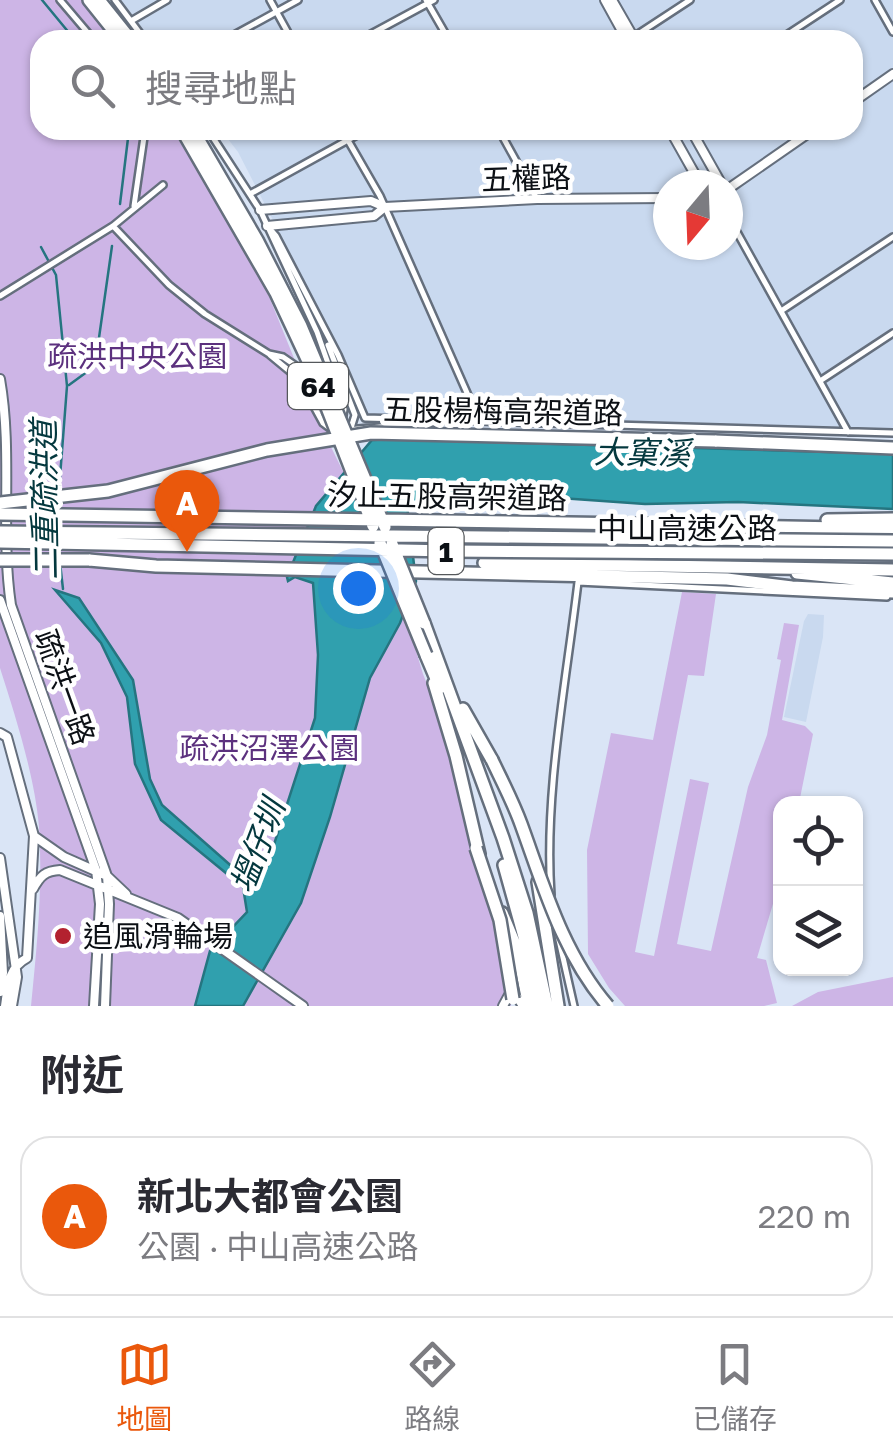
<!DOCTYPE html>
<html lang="zh-TW">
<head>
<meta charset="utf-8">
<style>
	:root { --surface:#fff; --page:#f7f7f7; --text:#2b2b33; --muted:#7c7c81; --line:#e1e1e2; --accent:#ea580c }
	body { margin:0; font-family:"Golos Text","Noto Sans TC",sans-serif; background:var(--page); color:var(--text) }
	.controls { position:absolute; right:30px; bottom:30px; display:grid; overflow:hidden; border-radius:20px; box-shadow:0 2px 8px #0004 }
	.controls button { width:90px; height:90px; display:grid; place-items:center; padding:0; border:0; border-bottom:2px solid var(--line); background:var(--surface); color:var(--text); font:50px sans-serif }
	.compass { position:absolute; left:653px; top:170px; width:90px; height:90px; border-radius:50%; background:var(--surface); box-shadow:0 2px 8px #0004; rotate:199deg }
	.you { position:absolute; left:358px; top:588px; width:35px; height:35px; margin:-25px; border:8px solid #fff; border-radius:50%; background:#1a73e8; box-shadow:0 0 0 15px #1a73e833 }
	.badge { display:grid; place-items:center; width:65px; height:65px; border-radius:50%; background:var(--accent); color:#fff; font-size:32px; font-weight:700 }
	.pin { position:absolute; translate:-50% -82px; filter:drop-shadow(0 2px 5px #0008) }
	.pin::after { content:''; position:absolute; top:52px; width:35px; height:30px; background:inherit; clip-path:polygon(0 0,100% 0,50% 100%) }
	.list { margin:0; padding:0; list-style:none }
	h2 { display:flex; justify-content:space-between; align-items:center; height:130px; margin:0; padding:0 40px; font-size:42px }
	h2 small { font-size:32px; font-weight:400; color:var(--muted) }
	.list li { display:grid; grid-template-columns:65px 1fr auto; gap:30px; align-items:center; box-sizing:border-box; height:160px; margin:0 20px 20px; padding:0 20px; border:2px solid var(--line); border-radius:30px }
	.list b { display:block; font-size:38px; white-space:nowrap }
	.list p { margin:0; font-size:32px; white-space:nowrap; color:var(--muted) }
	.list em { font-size:32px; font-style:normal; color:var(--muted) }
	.icon { flex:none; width:55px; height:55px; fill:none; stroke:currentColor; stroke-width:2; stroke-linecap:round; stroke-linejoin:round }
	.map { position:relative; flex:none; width:893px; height:1006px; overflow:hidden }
	.search { position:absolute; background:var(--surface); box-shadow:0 2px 8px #0004; left:30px; right:30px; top:30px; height:110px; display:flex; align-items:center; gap:25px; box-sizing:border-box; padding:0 35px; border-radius:30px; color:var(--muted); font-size:38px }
	.sheet { height:310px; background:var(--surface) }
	nav { display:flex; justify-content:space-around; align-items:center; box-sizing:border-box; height:140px; border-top:2px solid var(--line); background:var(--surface); font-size:28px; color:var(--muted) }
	nav a { display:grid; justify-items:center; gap:5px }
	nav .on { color:var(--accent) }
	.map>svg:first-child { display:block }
	.built { fill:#c9d9ef; fill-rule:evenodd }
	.green { fill:#cdb5e6 }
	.water { fill:#30a0ae; stroke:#257580; stroke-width:2.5 }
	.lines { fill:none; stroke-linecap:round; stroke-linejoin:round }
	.stream { stroke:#257580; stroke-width:2.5 }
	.street-casing { stroke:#656f7d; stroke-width:10 }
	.secondary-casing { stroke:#656f7d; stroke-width:12 }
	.highway-casing { stroke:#656f7d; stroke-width:16 }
	.street { stroke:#fff; stroke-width:5 }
	.secondary { stroke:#fff; stroke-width:8 }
	.highway { stroke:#fff; stroke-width:11 }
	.highway-bridge-casing { stroke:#656f7d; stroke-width:16; stroke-linecap:butt }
	.highway-bridge { stroke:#fff; stroke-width:11 }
	.poi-dot { fill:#b3212f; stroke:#fff; stroke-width:4 }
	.labels { text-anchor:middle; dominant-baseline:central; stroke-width:9; stroke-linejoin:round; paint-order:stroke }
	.shield { fill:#fff; stroke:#55585b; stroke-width:2.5 }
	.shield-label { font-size:28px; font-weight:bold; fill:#0c1015 }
	.street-label { font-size:30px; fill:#0c1015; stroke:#fff }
	.park-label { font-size:30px; fill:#5c317e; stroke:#fff }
	.poi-label { font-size:30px; fill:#0c1015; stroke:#fff; text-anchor:start }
	.water-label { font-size:32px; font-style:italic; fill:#04383e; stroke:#fff }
</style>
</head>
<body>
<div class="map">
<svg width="893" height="1006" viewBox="0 0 893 1006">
	<rect width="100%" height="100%" fill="#dae5f6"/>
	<path class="built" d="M 119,0 L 893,0 L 893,430 L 365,414 L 338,347 L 238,152 L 221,130 L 853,130 L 853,40 L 151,40 ZM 668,185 L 728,185 L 728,245 L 668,245 Z
		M 808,614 L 824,615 L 823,637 L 806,722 L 784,717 L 804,621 Z"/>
	<path class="green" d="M 0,0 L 82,0 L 114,40 L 40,40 L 40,130 L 172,130 L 251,252 L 300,373 L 335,440 L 331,447 L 361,508 L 393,600 L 409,628 L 423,674 L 446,732 L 496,918 L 496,942 L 511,1006 L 31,1006 C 37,946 43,887 39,827 C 35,777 15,715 0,668 Z
		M 682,592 L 716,594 L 704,676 L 688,675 L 635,952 L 654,956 L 690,779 L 709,783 L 677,944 L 711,951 L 748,787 L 767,735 L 781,660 L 777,659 L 784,623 L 799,625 L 782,720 L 805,726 L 813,734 L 799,803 L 780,804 L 780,880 L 757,958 L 766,960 L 777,1003 L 764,1006 L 625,1006 L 609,988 L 588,954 L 587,850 L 611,733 L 653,740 Z
		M 893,977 L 893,1006 L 792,1006 L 818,992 Z"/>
	<path class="water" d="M 394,439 L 893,454 L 893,509 L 738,502 L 645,504 L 546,497 L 509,486 L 479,498 L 474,492 L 407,506 L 416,581 L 400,623 L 370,678 L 330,817 L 301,903 L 243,1006 L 195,1006 L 210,951 L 247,912 L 243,887 L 161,820 L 135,764 L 127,697 L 101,643 L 55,590 L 79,598 L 133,680 L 150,779 L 162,805 L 245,878 L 257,881 L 267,866 L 315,718 L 318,655 L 313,583 L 295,577 L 288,581 L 287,577 L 316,506 L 372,440 Z"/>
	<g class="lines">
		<path class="stream" d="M 42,0 L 75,40
			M 120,204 L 129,130
			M 41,247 L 56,275 L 67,386 L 59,490
			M 69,385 L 95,366 L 112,246
			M 36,460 L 58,468
			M 60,563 L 63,589"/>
		<g class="street-casing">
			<path id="street" d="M 60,0 L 94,40
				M 115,0 L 145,40
				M 270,0 L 292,40
				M 426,0 L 449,40
				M 875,0 L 893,32
				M 131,21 L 167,0
				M 632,38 L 690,0
				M 225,40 L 298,0
				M 360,40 L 434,0
				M 779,40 L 840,0
				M 208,130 L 260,210 L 317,332 L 344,409 L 342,422
				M 342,130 L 380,196 L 479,420
				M 499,130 L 537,199
				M 250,194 L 366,130
				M 134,206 L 145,130
				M 728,216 L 848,432
				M 113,226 L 169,285 L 205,314 L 269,354 L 283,357 L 299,368 L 323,412
				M 269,228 L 276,236 L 338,355 L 365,418 L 893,433
				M 0,296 L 113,226 L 163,185
				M 781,311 L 893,237
				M 328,345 L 355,415 L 351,428
				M 270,355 L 299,379 L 323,423 L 331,429
				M 820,381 L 893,333
				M 347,430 L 436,422
				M 551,895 C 544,794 566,684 578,582 L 887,597
				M 557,931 L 574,1006"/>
		</g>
		<g class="secondary-casing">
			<path id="secondary" d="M 605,0 L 627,40
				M 612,0 L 635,40
				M 853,102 L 893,74
				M 670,130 L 701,185
				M 691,130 L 722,185
				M 728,189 L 813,130
				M 728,189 L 732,199 L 728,209
				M 260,210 L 371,201 L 385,207 L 537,199 L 668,198
				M 267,226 L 374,216 L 385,207
				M 0,379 C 13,453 0,531 11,605 L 107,876 L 109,904 L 105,1006
				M 0,600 L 96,870 L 100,904 L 94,1006
				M 0,733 L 7,737 L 34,836 L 64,857 L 107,876 L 126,894
				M 0,858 L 17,977 L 12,1006
				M 33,889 C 40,876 45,871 60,870 L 178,918 L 303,1006
				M 0,916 L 3,973 L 0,992
				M 5,1006 C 8,986 8,968 27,958 L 34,836
				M 503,1006 L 509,995 L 515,994 L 523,1006"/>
		</g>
		<g class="highway-casing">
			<path id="highway" d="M 89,0 L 121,40
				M 99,0 L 131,40
				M 715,441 L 893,448
				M 827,520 L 893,519
				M 692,525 L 893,529
				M 89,560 L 156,566 L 727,579 L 792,587 L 893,592
				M 484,563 L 893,570
				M 797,573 L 893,583
				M 424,623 L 503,838 L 527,913 L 547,1006
				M 426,655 L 440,688
				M 434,683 L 456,756 L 479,854
				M 463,709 L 492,760
				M 504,865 L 528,951 L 538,1006
				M 538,882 L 558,1006
				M 502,913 L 517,949 L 529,1006"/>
		</g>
		<use href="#street" class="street"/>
		<use href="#secondary" class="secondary"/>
		<use href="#highway" class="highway"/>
		<g class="highway-bridge-casing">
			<path id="highway-bridge" d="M 182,130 L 276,293 L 314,374 L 373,526
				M 193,130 L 257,240 L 301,326 L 385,527
				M 0,503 L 108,491 L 267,450 L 371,433 L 715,441
				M 0,514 L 692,525
				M 0,532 L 893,541
				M 0,542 L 450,551 L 893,554
				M 380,543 L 426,655
				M 392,544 L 424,623
				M 0,560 L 89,560
				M 492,760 C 502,781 513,802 521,824 C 544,887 563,954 608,1006
				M 476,848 L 500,920 L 513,999"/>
		</g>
		<use href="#highway-bridge" class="highway-bridge"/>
	</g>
	<circle class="poi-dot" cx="63" cy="936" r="10"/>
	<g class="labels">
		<g class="shield">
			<rect x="288" y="363" width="60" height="46" rx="8"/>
			<rect x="428.5" y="528" width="35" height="46" rx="8"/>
		</g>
		<g class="shield-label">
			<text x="318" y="386">64</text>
			<text x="446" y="551">1</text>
		</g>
		<g class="street-label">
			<text transform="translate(526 178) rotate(-2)">五權路</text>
			<text transform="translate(503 411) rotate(1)">五股楊梅高架道路</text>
			<text transform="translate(447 496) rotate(1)">汐止五股高架道路</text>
			<text x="687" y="528">中山高速公路</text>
			<text transform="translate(65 687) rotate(70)">疏洪一路</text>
		</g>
		<g class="park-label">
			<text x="137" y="356">疏洪中央公園</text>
			<text x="269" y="748">疏洪沼澤公園</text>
		</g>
		<g class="poi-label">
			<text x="83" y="936">追風滑輪場</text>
		</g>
		<g class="water-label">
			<text transform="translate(642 452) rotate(1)">大窠溪</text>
			<text transform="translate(44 500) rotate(-91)">二重疏洪道</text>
			<text transform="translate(257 846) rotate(-69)">塭仔圳</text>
		</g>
	</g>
</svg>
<div class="controls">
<button><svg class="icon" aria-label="locate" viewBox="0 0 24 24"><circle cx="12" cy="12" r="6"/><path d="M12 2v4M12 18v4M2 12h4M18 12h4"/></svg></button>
<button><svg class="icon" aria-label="layers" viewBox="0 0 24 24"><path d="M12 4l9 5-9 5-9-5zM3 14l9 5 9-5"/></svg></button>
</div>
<svg class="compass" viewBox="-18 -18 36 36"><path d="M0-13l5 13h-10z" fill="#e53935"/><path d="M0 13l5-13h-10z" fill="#7c7c81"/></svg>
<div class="you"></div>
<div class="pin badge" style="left:187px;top:552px">A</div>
<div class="search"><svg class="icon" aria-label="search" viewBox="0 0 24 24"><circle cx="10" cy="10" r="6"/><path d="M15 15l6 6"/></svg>搜尋地點</div>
</div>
<section class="sheet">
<h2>附近<small></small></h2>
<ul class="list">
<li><span class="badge">A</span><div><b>新北大都會公園</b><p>公園 · 中山高速公路</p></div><em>220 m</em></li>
</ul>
</section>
<nav>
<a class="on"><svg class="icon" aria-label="map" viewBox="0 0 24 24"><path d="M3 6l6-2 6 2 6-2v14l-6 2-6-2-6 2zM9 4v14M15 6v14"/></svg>地圖</a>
<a><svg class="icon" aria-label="directions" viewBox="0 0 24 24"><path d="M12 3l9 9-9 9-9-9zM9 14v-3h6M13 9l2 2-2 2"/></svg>路線</a>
<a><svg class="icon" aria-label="saved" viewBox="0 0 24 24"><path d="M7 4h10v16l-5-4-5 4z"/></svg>已儲存</a>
</nav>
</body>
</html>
